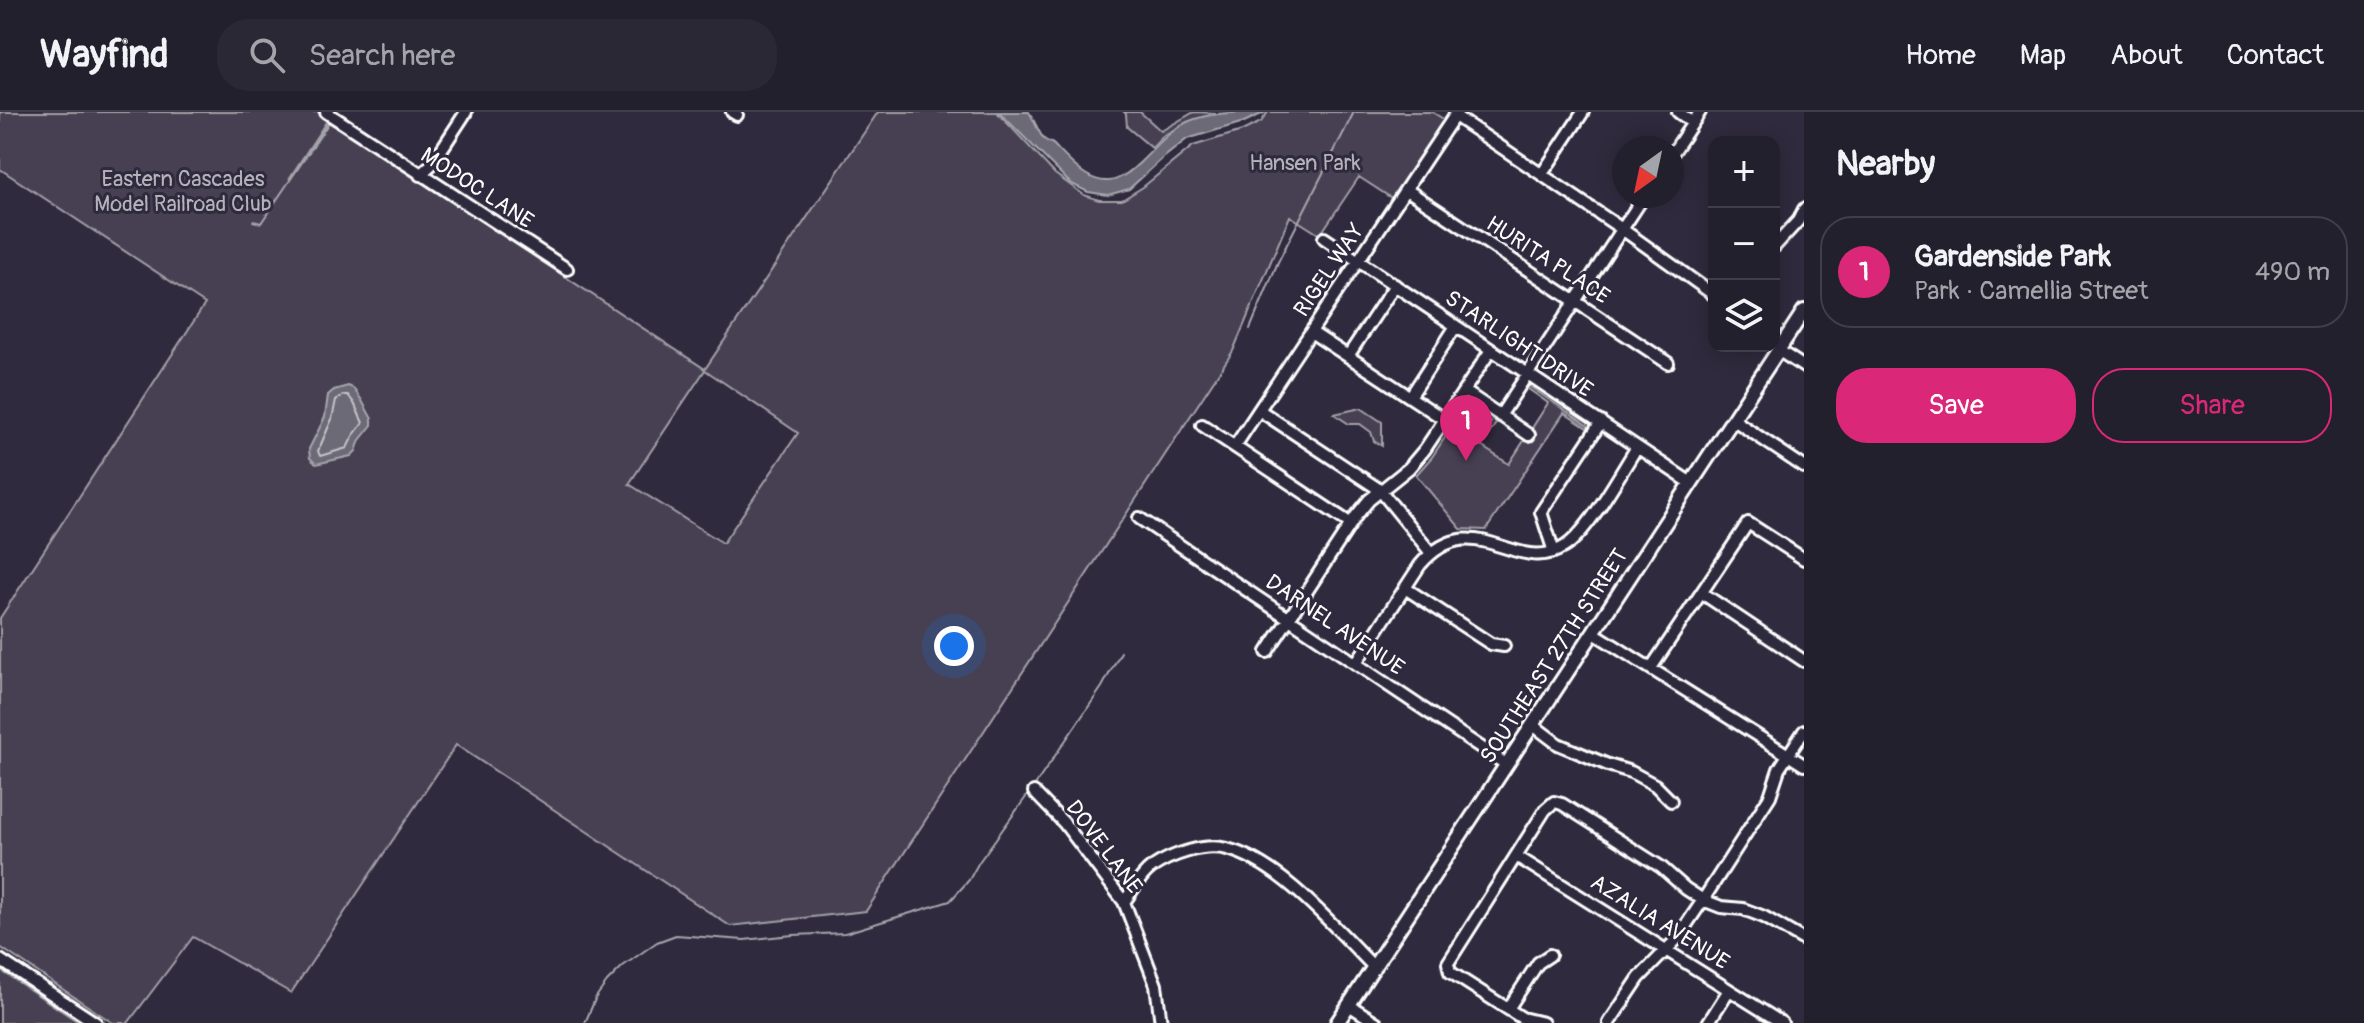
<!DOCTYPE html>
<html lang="en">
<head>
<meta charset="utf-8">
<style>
	:root { --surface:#23202e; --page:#2b2836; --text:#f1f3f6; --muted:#a3a3aa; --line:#403e4a; --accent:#db2777 }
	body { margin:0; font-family:Pangolin,sans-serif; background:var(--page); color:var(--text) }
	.controls { position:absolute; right:24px; top:24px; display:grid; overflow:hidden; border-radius:16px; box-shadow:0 4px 20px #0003 }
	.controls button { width:72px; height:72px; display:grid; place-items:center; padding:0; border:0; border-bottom:2px solid var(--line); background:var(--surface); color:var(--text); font:40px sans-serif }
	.compass { position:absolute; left:1612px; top:24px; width:72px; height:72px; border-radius:50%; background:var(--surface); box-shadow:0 4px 20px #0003; rotate:213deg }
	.you { position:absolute; left:954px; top:534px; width:28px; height:28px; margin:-20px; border:6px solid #fff; border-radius:50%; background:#1a73e8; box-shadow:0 0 0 12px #1a73e833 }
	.badge { display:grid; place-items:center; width:52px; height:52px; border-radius:50%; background:var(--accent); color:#fff; font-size:26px; font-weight:700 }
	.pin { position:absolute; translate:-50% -66px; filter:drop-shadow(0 2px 4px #0008) }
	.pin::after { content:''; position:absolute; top:42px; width:28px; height:24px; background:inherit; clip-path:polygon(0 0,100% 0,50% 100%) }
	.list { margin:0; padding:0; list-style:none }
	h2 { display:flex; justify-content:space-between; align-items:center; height:104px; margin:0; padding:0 32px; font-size:34px }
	h2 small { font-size:26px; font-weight:400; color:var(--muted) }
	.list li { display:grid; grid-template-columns:52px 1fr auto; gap:24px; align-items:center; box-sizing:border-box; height:112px; margin:0 16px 16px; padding:0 16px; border:2px solid var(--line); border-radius:32px }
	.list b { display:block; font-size:30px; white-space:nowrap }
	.list p { margin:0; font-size:26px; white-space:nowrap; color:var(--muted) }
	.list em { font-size:26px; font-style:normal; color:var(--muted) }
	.actions { display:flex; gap:16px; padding:24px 32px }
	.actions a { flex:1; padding:18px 0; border:2px solid var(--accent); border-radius:32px; text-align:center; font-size:28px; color:var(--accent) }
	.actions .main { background:var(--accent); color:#fff }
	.icon { flex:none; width:44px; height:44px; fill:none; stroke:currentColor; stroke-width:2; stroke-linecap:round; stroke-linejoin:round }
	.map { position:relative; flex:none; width:1804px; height:911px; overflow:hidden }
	header { display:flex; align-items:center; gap:48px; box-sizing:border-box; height:112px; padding:0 40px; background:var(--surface); border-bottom:2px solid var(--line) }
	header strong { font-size:38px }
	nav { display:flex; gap:44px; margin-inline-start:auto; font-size:28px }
	.search { width:560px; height:72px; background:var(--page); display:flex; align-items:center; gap:20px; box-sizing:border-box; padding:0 28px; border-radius:32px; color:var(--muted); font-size:30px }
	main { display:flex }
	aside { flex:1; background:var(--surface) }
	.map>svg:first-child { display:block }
	.green { fill:#464152; stroke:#a2a0a8; stroke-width:2; fill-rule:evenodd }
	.water { fill:#6d6a77; stroke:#a7a6ad; stroke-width:2 }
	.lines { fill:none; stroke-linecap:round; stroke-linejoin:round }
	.shore { stroke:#c5c3c9; stroke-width:2 }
	.stream { stroke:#a7a6ad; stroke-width:2 }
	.minor-casing { stroke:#fff; stroke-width:16 }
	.major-casing { stroke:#fff; stroke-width:18 }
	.minor { stroke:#2f2a3d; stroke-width:10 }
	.major { stroke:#2f2a3d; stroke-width:12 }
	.labels { text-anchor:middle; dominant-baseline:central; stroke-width:6; stroke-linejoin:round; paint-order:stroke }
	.park-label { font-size:22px; fill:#b5b3ba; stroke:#2f2a3d }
	.street-label { font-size:22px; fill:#fff; stroke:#2f2a3d }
</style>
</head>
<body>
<header>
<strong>Wayfind</strong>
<div class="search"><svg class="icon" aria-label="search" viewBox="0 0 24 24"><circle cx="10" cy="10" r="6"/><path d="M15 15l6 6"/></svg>Search here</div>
<nav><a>Home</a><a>Map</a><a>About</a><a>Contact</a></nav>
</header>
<main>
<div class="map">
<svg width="1804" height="911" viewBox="0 0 1804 911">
	<rect width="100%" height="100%" fill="#2f2a3d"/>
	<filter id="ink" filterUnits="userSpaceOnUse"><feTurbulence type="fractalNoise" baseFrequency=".0125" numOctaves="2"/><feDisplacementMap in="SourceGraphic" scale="16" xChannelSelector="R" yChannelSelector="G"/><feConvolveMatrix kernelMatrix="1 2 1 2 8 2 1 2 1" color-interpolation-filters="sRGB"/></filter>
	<g filter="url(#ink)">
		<path class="green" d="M 0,0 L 318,0 L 328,7 L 289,67 L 329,9 L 705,257 L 878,0 L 997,0 L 1055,62 L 1084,83 L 1099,88 L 1122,88 L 1143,75 L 1193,34 L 1242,19 L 1261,10 L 1268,0 L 1432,0 L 1445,8 L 1393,87 L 1359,65 L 1320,123 L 1290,104 L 1233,239 L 866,799 L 730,814 L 456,633 L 291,881 L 193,825 L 128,911 L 113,911 L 0,835 L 0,506 L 205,192 L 0,57 ZM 705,258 L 798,321 L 723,431 L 629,372 Z
			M 1124,0 L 1140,0 L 1161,19 L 1194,0 L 1216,1 L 1165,22 L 1152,36 L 1127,15 L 1126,2 Z
			M 1529,274 L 1591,316 L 1590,318 L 1564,301 L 1486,418 L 1461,417 L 1416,363 L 1432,345 L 1452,315 L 1477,332 L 1495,304 L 1499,307 L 1481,334 L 1509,352 L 1548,291 L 1527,276 Z
			M 1361,296 L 1382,310 L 1382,334 L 1374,329 L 1371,320 L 1360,312 L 1349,312 L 1334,302 Z
			M 0,858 L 80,911 L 0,911 Z"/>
		<path class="water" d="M 999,0 L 1029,0 C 1034,7 1039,22 1044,27 C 1047,30 1051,30 1054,33 C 1070,50 1095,80 1121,65 C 1144,53 1159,24 1187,10 C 1209,0 1241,0 1266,0 L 1244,10 L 1187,27 L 1162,47 L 1129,77 L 1108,83 L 1088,80 L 1070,71 Z
			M 348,274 L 353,276 L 361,287 L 372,307 L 372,313 L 360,328 L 356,339 L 351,344 L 316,352 L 310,346 L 309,337 L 325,305 L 328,283 L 334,278 Z"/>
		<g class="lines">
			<path class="shore" d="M 344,283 L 348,283 L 354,291 L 363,311 L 353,324 L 347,336 L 320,344 L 318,339 L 332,307 L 336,288 Z"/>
			<path class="stream" d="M 253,109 L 261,111 L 328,12
				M 1250,217 L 1278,150 L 1354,0
				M 1033,676 L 1102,575 L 1121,540
				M 585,911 L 596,885 L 607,870 L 623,854 L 657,830 L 676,823 L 744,828 L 793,823 L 845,821 L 950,789 L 969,768 L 979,750 L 1029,681"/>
			<g class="minor-casing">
				<path id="minor" d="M 326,0 L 567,157
					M 732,0 L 737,3
					M 1678,0 L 1693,11
					M 1455,4 L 1622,117 L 1714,183
					M 1672,42 L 1700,0
					M 1542,62 L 1583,0
					M 420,63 L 432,52 L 466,0
					M 1407,78 L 1668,251
					M 1324,126 L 1691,371
					M 1774,135 L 1798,109 L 1804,97
					M 1311,220 L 1445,308
					M 1778,238 L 1804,255
					M 1348,244 L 1395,173
					M 1464,279 L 1529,323
					M 1410,285 L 1456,214
					M 1259,298 L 1380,378 L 1431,441
					M 1500,304 L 1644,84
					M 1734,308 L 1804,355
					M 1202,313 L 1351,412
					M 1235,334 L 1457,0
					M 1139,406 L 1507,653
					M 1554,440 L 1541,400 L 1601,310
					M 1405,476 L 1491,532 L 1504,534
					M 1702,481 L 1804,549
					M 1594,521 L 1804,653
					M 1267,540 L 1356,404 L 1369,388 L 1409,356 L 1425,337 L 1491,238
					M 1356,551 L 1420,453 C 1474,391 1515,465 1564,435 C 1588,421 1621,360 1637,335
					M 1651,556 L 1748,411 L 1804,447
					M 1533,613 L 1558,632 L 1608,653 L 1631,660 L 1655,673 L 1671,689
					M 1034,680 L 1064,711 L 1124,790 L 1156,873 L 1161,911
					M 1516,744 L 1782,911
					M 1124,790 C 1132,780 1140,764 1151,756 C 1170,743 1203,731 1227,737 C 1280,750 1336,817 1374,855
					M 0,848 L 96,911
					M 1349,893 L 1377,911
					M 1508,897 L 1538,851 L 1550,843
					M 1543,911 L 1522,906 L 1450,860 L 1448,851 L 1545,698 L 1554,690 L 1562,692 L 1661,755 L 1686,777 L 1703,788 L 1721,795 L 1743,797 L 1764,805 L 1804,828
					M 1609,911 L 1639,866 L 1676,828 L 1703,788 L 1770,684 L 1779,657 L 1804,619
					M 1708,911 L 1729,878"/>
			</g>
			<g class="major-casing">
				<path id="major" d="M 1337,911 L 1804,199"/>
			</g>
			<use href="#minor" class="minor"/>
			<use href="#major" class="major"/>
		</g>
	</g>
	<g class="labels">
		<g class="park-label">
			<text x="1305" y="51">Hansen Park</text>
			<text x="183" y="67">Eastern Cascades<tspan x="183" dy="25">Model Railroad Club</tspan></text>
		</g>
		<g class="street-label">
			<text transform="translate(477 76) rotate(33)">MODOC LANE</text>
			<text transform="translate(1548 148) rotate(33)">HURITA PLACE</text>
			<text transform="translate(1329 158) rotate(-56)">RIGEL WAY</text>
			<text transform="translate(1519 232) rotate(34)">STARLIGHT DRIVE</text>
			<text transform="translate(1335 513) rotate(34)">DARNEL AVENUE</text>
			<text transform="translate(1554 544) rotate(-57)">SOUTHEAST 27TH STREET</text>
			<text transform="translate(1104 735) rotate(53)">DOVE LANE</text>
			<text transform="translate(1660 810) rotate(32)">AZALIA AVENUE</text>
		</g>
	</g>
</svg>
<div class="controls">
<button>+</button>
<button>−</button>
<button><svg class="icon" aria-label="layers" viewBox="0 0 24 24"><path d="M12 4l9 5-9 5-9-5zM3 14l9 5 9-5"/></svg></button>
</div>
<svg class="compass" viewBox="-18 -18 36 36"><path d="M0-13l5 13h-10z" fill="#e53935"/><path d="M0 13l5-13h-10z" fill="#a3a3aa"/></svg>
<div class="you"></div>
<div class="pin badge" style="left:1466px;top:349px">1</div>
</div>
<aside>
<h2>Nearby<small></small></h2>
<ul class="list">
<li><span class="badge">1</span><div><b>Gardenside Park</b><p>Park · Camellia Street</p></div><em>490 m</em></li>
</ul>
<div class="actions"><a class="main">Save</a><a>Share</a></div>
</aside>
</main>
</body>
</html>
